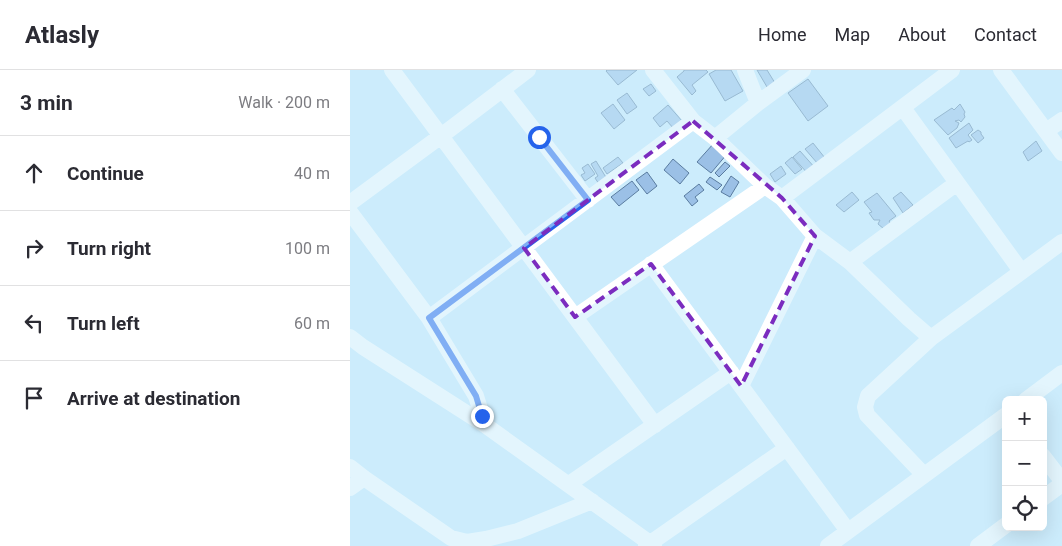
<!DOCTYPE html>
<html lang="en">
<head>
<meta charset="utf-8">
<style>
	:root { --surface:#fff; --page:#f7f7f7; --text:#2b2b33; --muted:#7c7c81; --line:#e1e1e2 }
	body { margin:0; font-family:Roboto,sans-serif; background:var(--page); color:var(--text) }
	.controls { position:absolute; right:15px; bottom:15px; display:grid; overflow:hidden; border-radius:8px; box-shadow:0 5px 20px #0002 }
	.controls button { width:45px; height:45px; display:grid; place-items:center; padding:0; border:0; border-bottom:1px solid var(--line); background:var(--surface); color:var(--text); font:25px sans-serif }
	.stop { position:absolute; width:15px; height:15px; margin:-11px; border:4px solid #2563eb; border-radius:50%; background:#fff }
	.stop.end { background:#2563eb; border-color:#fff; box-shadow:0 1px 5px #0008 }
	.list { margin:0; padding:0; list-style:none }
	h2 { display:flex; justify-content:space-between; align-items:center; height:65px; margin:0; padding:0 20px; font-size:21px }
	h2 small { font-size:16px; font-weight:400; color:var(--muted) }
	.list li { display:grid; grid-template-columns:32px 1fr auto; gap:15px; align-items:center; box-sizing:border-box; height:75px; padding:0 20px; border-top:1px solid var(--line) }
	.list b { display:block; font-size:19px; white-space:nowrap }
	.list em { font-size:16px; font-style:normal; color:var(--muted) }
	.icon { flex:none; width:28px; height:28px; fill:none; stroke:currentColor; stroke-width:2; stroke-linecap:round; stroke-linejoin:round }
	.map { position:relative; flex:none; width:712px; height:476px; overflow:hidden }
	header { display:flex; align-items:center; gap:30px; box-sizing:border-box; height:70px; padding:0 25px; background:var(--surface); border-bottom:1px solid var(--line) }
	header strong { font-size:24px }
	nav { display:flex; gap:28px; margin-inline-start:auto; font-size:18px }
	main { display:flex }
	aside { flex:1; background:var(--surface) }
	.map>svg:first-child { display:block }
	.building { fill:#9bc0e6; stroke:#5a7ca0 }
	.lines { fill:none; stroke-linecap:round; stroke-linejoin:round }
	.minor { stroke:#fff; stroke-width:16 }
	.route { stroke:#2563eb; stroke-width:6 }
	.marked { fill:none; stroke:#7b2cbf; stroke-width:4; stroke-dasharray:10 6; stroke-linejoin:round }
</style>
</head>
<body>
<header>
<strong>Atlasly</strong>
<nav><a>Home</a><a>Map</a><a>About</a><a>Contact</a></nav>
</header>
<main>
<aside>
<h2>3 min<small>Walk · 200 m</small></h2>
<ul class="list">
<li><svg class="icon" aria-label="ahead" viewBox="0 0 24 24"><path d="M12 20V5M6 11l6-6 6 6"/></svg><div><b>Continue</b></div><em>40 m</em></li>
<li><svg class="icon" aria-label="right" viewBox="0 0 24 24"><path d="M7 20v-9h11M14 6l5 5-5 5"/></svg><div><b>Turn right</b></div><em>100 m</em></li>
<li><svg class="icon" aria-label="left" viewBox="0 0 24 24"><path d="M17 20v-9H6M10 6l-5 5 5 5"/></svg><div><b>Turn left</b></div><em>60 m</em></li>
<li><svg class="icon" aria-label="arrive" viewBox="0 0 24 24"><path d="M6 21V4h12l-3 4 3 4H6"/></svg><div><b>Arrive at destination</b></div></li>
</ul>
</aside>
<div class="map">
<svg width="712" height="476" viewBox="0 0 712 476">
	<rect width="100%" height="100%" fill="#ccecfc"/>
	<path class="building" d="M 257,0 L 287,0 L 268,15 L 256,1 Z
		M 334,0 L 356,0 L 358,2 L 342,15 L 346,21 L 342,25 L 327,7 L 334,1 Z
		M 366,0 L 381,0 L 393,21 L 375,31 L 359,4 Z
		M 407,0 L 417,0 L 425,13 L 417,17 Z
		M 458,9 L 478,36 L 458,51 L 438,23 Z
		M 301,14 L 306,21 L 299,26 L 293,19 Z
		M 277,23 L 287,37 L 277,44 L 267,30 Z
		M 263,34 L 275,50 L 264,59 L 251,43 Z
		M 610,34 L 615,42 L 614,44 L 615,47 L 611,52 L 609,50 L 605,51 L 609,53 L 607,58 L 598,65 L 584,50 L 602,38 L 604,40 Z
		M 318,35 L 333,52 L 324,59 L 317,51 L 310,57 L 303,48 Z
		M 619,53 L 623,60 L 618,65 L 622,70 L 619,72 L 618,71 L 606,78 L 599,68 Z
		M 628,60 L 631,62 L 631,64 L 634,68 L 628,73 L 621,65 Z
		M 686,71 L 692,81 L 678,91 L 673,82 Z
		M 364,73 L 377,84 L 361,103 L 347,92 Z
		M 463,73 L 475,88 L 468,94 L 455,79 Z
		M 450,81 L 466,99 L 459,105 L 443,87 Z
		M 268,87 L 273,93 L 257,104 L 253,98 Z
		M 442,87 L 452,99 L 445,104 L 435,93 Z
		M 323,89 L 339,103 L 330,114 L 314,100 Z
		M 246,91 L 257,109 L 249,114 L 245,108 L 248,106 L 241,94 Z
		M 375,92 L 380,96 L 369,107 L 365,103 Z
		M 238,94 L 245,104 L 235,111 L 231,105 L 235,103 L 232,98 Z
		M 431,96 L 436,104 L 425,112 L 420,104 Z
		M 297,102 L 307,116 L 297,124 L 286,110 Z
		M 381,106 L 389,112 L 380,127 L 371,122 Z
		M 360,107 L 372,115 L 367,120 L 356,112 Z
		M 282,111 L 289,120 L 269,136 L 261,127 Z
		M 349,114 L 354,120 L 345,127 L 348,131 L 342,136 L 334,126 Z
		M 502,122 L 509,130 L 494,142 L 486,135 Z
		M 551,122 L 563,135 L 553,143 L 543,128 Z
		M 527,123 L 546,146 L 539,151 L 541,154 L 534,159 L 528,154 L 530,150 L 524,150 L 519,143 L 522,142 L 514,132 Z"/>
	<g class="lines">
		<path class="minor" d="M 42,0 L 305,355
			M 303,0 L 343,51 L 365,68 L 415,116 L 432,128 L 465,166 L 500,192 L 559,249 L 581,268 L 712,172
			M 395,0 L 408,33
			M 651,0 L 712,83
			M 152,19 L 238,130
			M 553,38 L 671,201
			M 696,61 L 712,50
			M 365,68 L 408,33 L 453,0
			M 432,128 L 602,0
			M 0,133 L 91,66 L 178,0
			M 0,142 L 79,248 L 126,326 L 135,355
			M 500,192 L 607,113
			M 301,194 L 498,461
			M 225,247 L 415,116
			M 79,248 L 343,51
			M 0,267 L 13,277 L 135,355 L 304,476
			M 391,316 L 465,166
			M 676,330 L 712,303
			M 693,386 L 712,411
			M 0,397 L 14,408 L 101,468 L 117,472 L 136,469 L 168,461 L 242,431
			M 574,405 L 517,345 L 515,337 L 518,326 L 581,268
			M 219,414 L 381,302
			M 0,418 L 14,408
			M 693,428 L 712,414
			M 296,476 L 437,378
			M 478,476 L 656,345
			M 628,476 L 656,455"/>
	</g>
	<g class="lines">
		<path class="route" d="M 132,346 L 126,326 L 79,248 L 238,130 L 189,67"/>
	</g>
	<path d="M0 0H712V476H0ZM 343,51 L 432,128 L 465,166 L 391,316 L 301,194 L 225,247 L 174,178 Z" fill="#ccecfc" fill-opacity=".55" fill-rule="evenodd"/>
	<path class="marked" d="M 343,51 L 432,128 L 465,166 L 391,316 L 301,194 L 225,247 L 174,178 Z"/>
</svg>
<div class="controls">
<button>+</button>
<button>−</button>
<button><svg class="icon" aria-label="locate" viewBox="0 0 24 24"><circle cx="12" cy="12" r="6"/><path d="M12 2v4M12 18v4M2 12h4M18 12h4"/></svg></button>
</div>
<div class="stop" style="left:189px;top:67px"></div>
<div class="stop end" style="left:132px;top:346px"></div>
</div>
</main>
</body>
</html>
